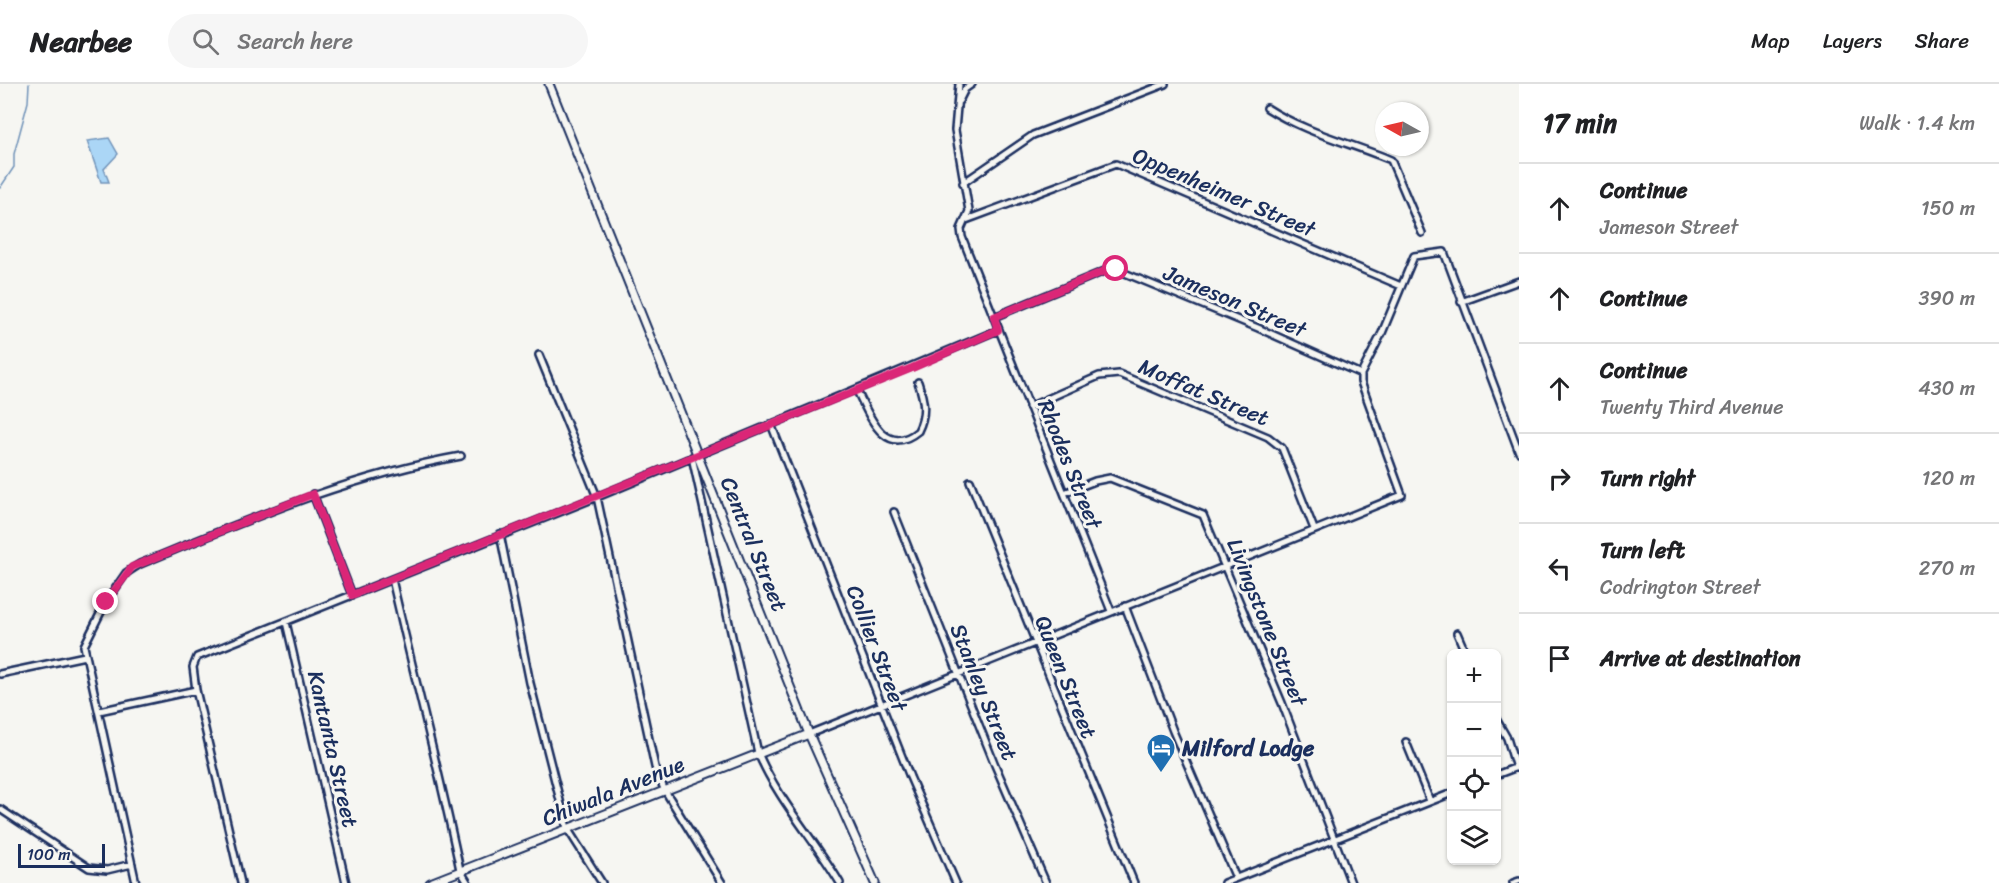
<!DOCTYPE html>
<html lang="en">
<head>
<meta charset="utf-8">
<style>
	:root { --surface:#fff; --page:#f6f6f6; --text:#202124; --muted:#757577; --line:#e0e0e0 }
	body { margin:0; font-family:Sriracha,sans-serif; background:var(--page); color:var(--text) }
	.controls { position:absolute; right:18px; bottom:18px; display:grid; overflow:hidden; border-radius:9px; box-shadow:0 2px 4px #0004 }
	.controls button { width:54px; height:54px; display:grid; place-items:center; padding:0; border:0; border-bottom:2px solid var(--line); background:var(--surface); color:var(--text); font:30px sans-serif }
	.compass { position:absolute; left:1375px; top:18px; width:54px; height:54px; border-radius:50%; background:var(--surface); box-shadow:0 2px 4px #0004; rotate:278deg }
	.scale { position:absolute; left:18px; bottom:15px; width:87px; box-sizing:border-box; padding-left:6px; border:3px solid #1b2f5e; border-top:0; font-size:16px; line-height:21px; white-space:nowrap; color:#1b2f5e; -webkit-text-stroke:4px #f6f6f2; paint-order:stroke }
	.stop { position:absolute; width:18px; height:18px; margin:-14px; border:4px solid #db2777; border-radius:50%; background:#fff }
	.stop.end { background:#db2777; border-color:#fff; box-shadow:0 2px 6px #0008 }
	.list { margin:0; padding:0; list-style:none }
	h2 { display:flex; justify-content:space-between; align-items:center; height:78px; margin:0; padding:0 24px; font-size:26px }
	h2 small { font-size:20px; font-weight:400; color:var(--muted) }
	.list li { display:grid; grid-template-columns:39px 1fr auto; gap:18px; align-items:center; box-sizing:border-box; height:90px; padding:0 24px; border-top:2px solid var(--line) }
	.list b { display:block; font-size:22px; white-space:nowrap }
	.list p { margin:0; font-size:20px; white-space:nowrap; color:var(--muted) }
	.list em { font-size:20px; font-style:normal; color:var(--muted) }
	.icon { flex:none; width:33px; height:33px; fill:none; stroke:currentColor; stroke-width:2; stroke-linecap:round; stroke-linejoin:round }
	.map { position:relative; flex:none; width:1519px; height:799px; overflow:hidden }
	header { display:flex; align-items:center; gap:36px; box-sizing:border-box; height:84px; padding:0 30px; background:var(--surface); border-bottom:2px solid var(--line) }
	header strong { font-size:28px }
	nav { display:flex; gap:33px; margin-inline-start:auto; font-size:21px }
	.search { width:420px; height:54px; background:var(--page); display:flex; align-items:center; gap:15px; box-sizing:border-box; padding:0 21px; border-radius:33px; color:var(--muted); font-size:22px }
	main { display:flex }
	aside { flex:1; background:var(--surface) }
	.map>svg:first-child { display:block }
	.water { fill:#abd6f6; stroke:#7193b9; stroke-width:1.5 }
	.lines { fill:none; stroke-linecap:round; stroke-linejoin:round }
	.stream { stroke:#7193b9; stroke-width:1.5 }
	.street-casing { stroke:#1b2f5e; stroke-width:10 }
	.secondary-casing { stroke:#1b2f5e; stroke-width:11 }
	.street { stroke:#f6f6f2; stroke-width:5 }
	.secondary { stroke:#f6f6f2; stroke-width:7 }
	.route { stroke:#db2777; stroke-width:8 }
	.labels { text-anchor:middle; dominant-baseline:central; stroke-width:6; stroke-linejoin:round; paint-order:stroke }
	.street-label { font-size:22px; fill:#1b2f5e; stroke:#f6f6f2 }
	.poi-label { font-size:22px; font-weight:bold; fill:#1b2f5e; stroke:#f6f6f2; text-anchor:start }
</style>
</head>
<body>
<header>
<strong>Nearbee</strong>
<div class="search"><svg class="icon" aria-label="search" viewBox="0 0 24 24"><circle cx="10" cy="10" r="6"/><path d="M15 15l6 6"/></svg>Search here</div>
<nav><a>Map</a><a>Layers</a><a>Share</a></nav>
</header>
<main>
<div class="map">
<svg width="1519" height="799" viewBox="0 0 1519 799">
	<rect width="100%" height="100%" fill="#f6f6f2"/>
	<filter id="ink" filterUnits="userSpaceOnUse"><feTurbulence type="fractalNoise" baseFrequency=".0167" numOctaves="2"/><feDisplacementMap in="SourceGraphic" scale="12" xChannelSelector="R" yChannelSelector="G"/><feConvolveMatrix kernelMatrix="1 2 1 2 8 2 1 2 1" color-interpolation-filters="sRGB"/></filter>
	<g filter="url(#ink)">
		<path class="water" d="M 109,54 L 118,70 L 104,85 L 109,98 L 101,98 L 87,57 Z"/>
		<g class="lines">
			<path class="stream" d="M 0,104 L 14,83 L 14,70 L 28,18 L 29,0"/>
			<g class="street-casing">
				<path id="street" d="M 959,0 L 955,46 L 969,127 L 961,145 L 962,153 L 1111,527
					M 959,17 L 965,5 L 972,0
					M 1267,24 C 1304,48 1350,59 1391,76 L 1422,149
					M 963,99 L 1033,51 L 1165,0
					M 966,136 L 1116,80 L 1401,202
					M 1461,218 L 1519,197
					M 994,233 L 1107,186 L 1115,185 L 1258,244 L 1361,290
					M 539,271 L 597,413 L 655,683 L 664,705 L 722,799
					M 857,307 C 869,330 884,375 918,347 C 927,329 924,316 918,298
					M 1029,323 L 1099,292 L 1119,290 L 1268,353 L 1282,364 L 1314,445
					M 771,340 L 910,693 L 956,799
					M 692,373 L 758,669 C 778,716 814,755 840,799
					M 970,397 L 1134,799
					M 1064,409 L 1095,397 L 1110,394 L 1203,431 L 1282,619 L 1351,799
					M 313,410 L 352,511
					M 894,428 L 995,681 L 1046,799
					M 500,450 L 530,599 L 567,744 L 602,799
					M 392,495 C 414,593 440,689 460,786 L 468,799
					M 1125,522 L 1173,647 L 1236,794
					M 286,538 L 346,799
					M 1457,549 L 1466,570
					M 0,590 L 85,572
					M 99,627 L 196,606
					M 1496,635 L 1507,654 L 1516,684
					M 809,650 L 1402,411 L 1361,298 L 1361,290 L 1382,249 L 1414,172 L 1444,168 L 1519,368
					M 1406,658 L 1430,717
					M 1496,691 L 1517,683
					M 0,725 L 89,784 L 107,786 L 132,780
					M 136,799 L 84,562 L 106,518 L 126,489 L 140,480 C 245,437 348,392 461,372
					M 241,799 L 196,606 L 193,583 L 197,573 L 597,413 L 998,246
					M 1224,799 L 1452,709
					M 1513,799 L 1519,797"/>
			</g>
			<g class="secondary-casing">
				<path id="secondary" d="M 549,0 L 809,650 L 875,799
					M 430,799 L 809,650"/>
			</g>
			<use href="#street" class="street"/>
			<use href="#secondary" class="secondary"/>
		</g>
	</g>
	<g class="lines" filter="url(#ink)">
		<path class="route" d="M 106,518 L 132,483 L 313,410 L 352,511 L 912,284 L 998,246 L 994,233 L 1107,186 L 1116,185"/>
	</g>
	<defs>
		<g id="hotel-pin" transform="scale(1.5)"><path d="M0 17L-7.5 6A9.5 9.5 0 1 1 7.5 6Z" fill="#1f6fb2" stroke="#f6f6f2"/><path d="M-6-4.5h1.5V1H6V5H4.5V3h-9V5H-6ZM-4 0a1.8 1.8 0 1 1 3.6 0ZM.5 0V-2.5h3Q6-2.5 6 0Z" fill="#fff"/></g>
	</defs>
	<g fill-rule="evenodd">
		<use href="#hotel-pin" x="1161" y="664"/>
	</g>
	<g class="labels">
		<g class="street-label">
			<text transform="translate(1224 108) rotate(23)">Oppenheimer Street</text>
			<text transform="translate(1235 217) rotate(23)">Jameson Street</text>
			<text transform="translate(1204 308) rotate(23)">Moffat Street</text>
			<text transform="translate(1070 380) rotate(68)">Rhodes Street</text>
			<text transform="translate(754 460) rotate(68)">Central Street</text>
			<text transform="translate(1267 538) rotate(68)">Livingstone Street</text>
			<text transform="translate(877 564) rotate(69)">Collier Street</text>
			<text transform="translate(1066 593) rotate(68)">Queen Street</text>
			<text transform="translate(984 608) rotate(68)">Stanley Street</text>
			<text transform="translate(333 665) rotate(77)">Kantanta Street</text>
			<text transform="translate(613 707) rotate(-22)">Chiwala Avenue</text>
		</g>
		<g class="poi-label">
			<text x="1182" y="664">Milford Lodge</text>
		</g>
	</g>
</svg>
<div class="controls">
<button>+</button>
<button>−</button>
<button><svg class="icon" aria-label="locate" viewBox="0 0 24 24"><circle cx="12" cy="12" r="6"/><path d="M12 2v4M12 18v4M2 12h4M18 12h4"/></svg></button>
<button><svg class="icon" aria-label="layers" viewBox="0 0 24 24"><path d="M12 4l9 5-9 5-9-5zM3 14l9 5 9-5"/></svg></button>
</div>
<svg class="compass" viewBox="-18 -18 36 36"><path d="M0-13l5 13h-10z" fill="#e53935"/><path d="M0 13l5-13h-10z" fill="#757577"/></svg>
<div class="scale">100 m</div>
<div class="stop" style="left:1116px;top:185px"></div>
<div class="stop end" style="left:106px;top:518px"></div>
</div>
<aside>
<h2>17 min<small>Walk · 1.4 km</small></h2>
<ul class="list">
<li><svg class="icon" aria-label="ahead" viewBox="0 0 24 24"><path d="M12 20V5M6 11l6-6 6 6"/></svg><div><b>Continue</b><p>Jameson Street</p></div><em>150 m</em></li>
<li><svg class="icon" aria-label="ahead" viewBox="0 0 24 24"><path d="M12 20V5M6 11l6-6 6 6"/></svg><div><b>Continue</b></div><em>390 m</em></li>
<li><svg class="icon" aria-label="ahead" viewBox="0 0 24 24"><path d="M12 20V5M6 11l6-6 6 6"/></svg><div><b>Continue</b><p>Twenty Third Avenue</p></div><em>430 m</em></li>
<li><svg class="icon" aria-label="right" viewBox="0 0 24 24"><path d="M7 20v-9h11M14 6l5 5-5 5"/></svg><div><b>Turn right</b></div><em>120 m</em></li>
<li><svg class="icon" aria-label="left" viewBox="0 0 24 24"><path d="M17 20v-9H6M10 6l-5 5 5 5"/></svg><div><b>Turn left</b><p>Codrington Street</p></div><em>270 m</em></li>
<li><svg class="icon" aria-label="arrive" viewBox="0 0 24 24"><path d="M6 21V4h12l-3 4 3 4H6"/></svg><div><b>Arrive at destination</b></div></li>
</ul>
</aside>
</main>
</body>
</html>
